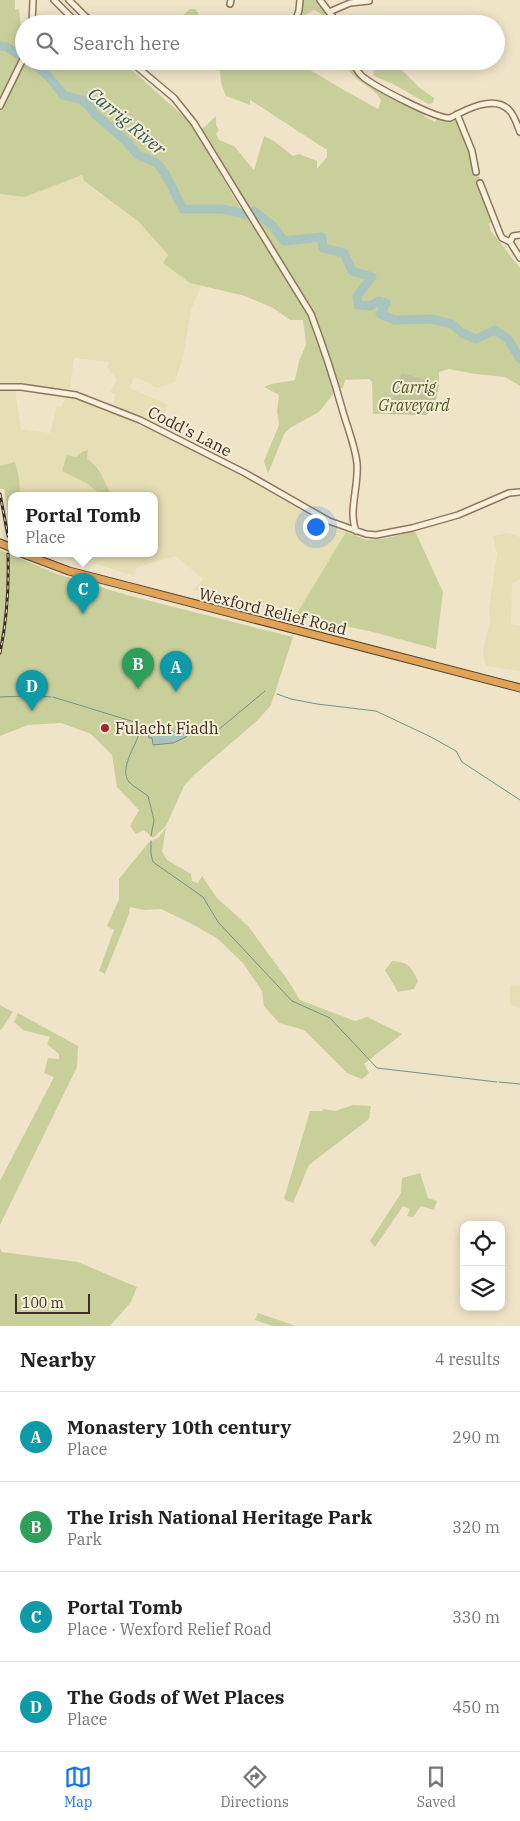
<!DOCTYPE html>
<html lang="en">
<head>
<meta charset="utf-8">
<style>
	:root { --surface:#fff; --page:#f6f6f6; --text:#222; --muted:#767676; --line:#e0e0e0; --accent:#1a73e8 }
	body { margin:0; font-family:"IBM Plex Serif",serif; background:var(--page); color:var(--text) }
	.controls { position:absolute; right:15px; bottom:15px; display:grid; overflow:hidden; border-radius:10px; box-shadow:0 2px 12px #0003 }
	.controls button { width:45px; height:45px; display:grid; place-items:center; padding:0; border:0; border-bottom:1px solid var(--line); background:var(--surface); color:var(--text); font:25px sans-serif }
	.scale { position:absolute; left:15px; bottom:12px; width:75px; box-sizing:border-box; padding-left:5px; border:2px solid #3d2e20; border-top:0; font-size:14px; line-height:18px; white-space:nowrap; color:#3d2e20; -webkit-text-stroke:4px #f7eed8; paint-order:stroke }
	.you { position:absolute; left:315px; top:526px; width:18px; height:18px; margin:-12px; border:4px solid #fff; border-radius:50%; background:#1a73e8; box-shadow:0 0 0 8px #1a73e833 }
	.badge { display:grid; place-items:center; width:32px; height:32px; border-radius:50%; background:var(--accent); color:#fff; font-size:16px; font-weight:700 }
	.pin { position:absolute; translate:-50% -41px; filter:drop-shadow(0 1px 2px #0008) }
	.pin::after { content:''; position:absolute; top:26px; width:18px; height:15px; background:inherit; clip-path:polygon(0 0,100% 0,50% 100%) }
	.popup { position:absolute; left:8px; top:492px; width:150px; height:65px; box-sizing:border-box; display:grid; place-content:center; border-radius:10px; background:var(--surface); filter:drop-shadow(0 1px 4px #0005); font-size:16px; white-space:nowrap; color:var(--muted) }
	.popup b { font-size:19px; color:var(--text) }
	.popup::after { content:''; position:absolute; left:50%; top:100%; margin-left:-10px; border:10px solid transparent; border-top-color:var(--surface) }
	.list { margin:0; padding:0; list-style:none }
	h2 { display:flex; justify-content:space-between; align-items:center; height:65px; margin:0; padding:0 20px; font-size:21px }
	h2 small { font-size:16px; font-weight:400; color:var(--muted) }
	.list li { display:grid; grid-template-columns:32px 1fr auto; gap:15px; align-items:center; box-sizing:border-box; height:90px; padding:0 20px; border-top:1px solid var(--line) }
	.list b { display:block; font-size:19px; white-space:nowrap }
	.list p { margin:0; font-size:16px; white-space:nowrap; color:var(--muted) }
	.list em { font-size:16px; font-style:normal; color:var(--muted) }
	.icon { flex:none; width:28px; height:28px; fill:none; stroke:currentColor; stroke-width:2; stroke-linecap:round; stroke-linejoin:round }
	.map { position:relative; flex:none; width:520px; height:1326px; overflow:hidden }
	.search { position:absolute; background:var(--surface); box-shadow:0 2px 12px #0003; left:15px; right:15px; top:15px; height:55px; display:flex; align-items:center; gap:12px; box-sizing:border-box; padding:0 18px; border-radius:28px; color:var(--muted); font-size:19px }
	.sheet { height:425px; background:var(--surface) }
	nav { display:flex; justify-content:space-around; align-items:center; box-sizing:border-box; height:70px; border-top:1px solid var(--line); background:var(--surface); font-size:14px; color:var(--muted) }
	nav a { display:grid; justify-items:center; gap:2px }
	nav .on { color:var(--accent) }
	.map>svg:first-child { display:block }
	.farmland { fill:#e6deb5 }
	.green { fill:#c9cf9b }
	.cemetery { fill:#bfc49a }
	.water { fill:#a9c4bc; stroke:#6f938a }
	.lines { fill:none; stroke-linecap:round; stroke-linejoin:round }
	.stream { stroke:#6f938a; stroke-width:1 }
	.river { stroke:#a9c4bc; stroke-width:9 }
	.minor-casing { stroke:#8d765c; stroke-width:8 }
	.highway-casing { stroke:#5b4430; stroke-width:9 }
	.minor { stroke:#faf1dc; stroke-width:5 }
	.highway { stroke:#e0a458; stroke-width:7 }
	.rail-casing { stroke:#3d2e20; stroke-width:3 }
	.rail { stroke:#f7eed8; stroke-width:1; stroke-dasharray:4; stroke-linecap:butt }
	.poi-dot { fill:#9e2a2b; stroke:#f7eed8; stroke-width:2 }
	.labels { text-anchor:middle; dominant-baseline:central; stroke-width:4; stroke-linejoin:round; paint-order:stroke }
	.park-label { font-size:16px; font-style:italic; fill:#4d5a26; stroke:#f7eed8 }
	.street-label { font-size:16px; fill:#3d2e20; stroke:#f7eed8 }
	.poi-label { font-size:16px; fill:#3d2e20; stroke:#f7eed8; text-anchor:start }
	.water-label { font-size:18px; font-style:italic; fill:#2f5d5a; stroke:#f7eed8 }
</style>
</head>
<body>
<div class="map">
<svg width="520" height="1326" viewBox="0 0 520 1326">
	<rect width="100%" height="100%" fill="#f0e4c8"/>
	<path class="farmland" d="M 82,175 L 84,182 L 139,222 L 168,255 L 164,263 L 190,283 L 201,286 L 191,310 L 183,357 L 175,382 L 157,388 L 152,386 L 152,384 L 134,377 L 130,388 L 168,405 L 159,426 L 113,406 L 115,394 L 110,392 L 117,380 L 107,367 L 109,362 L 74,358 L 70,389 L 0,383 L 0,194 L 25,197 Z
		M 15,389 L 21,429 L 50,433 L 57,406 L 61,408 L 66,396 L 74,397 L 100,405 L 100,408 L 105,412 L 115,414 L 160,434 L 222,465 L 319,521 L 346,532 L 296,615 L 193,590 L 203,579 L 176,556 L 137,567 L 135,576 L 59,553 L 154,553 L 154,495 L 109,495 L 110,492 L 101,472 L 94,463 L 87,459 L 82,452 L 62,471 L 86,483 L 102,495 L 19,495 L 16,463 L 0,466 L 0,390 Z
		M 507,533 L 520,537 L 520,579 L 512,583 L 511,624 L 520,626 L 520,671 L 487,666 L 484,660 L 483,650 L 490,621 L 489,607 L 497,554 L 493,536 Z
		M 510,985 L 520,986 L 520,1008 L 510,1004 Z"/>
	<path class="green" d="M 0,0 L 15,0 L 15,9 L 19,10 L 24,50 L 0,99 Z
		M 302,0 L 317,0 L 334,24 L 329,24 L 320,13 L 314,10 L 305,15 L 301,14 Z
		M 190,9 L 196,9 L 203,24 L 178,24 L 181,17 Z
		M 25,61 L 122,61 L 190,122 L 241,209 L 185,205 L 170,178 L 155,159 L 141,154 L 140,156 L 155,163 L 161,170 L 183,208 L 222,209 L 249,214 L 199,132 L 216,116 L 216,125 L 219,130 L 216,134 L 219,140 L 234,146 L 254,170 L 264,136 L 274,141 L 293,156 L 299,154 L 317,161 L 317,169 L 327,157 L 327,150 L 250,100 L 250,105 L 226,96 L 221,83 L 220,71 L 205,61 L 295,61 L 337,86 L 378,109 L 381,101 C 376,87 352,81 347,66 L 349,63 L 359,77 L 425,113 L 424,116 L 435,122 L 437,118 L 447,121 L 456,120 L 466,142 L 474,175 L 478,174 L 481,181 L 477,183 L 492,221 L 489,224 L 491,231 L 520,268 L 520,386 L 505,377 L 475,374 L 449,369 L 439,372 L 439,384 L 401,372 L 387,414 L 373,414 L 372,382 L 369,379 L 345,380 L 343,388 L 337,389 L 319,412 L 290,428 L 284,434 L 268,474 L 264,461 L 279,425 L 277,411 L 279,395 L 264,387 L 271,384 L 295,380 L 299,361 L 306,345 L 303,320 L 290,320 L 273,308 L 245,296 L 190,283 L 163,263 L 168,255 L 139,222 L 84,181 L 82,175 L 25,197 L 0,194 L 0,113 Z
		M 385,61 L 393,61 L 420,88 L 434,98 L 433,103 L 428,104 L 393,84 L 374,76 L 373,72 Z
		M 88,450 L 87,459 C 100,466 103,479 110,492 L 109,495 L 102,495 L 86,483 L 62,471 L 67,455 L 76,457 L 82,452 Z
		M 15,462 C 18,473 21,484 19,495 L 12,495 L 12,532 L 4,489 L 0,489 L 0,466 Z
		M 415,531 L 443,592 L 436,649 L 373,632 L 296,615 L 346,532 L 367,540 L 387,538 Z
		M 0,550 L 57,574 L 127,595 L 293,637 L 271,705 L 257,721 L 194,775 L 184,786 L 179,797 L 166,826 L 153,838 L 144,830 L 136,834 L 130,826 L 139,810 L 117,787 L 112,755 L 91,734 L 61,723 L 28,725 L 0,736 Z
		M 166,827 L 162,851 L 167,860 L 191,874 L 192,881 L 198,883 L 202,876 L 216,897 L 248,926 L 287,979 L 300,1000 L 355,1021 L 367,1017 L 402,1034 L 364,1064 L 369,1073 L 362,1079 L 347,1073 L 304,1030 L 279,1023 L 264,1006 L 262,991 L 243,963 L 218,939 L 192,924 L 161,909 L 144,910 L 130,907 L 129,914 L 105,974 L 99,971 L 114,930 L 107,926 L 119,899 L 119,879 L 148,843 L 159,837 Z
		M 392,961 C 408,962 411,966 418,981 L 414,989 L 398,992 L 385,970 Z
		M 0,1005 L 13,1012 L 1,1030 L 0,1029 Z
		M 18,1013 L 78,1046 L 77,1067 L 0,1225 L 0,1181 L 54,1077 L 44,1073 L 48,1058 L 59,1059 L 59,1054 L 47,1044 L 50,1037 L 23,1030 L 14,1022 Z
		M 353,1105 L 371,1106 L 369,1119 L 309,1165 L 293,1203 L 284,1199 L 310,1111 L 322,1111 L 323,1109 L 335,1111 Z
		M 420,1173 L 428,1198 L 437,1201 L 434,1210 L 421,1206 L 413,1217 L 407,1216 L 410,1209 L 403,1206 L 375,1247 L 370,1241 L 401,1193 L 402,1178 Z
		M 0,1248 L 2,1252 L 78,1262 L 137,1287 L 131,1302 L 110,1326 L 0,1326 Z
		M 258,1313 L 296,1326 L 273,1326 L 255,1320 Z"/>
	<path class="cemetery" d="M 401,372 L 439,384 L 435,407 L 426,415 L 387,414 Z"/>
	<path class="water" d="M 195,725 L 204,726 L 203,730 L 187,732 L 186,737 L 173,743 L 153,745 L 152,738 L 149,738 L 148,733 L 152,728 L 167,728 L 176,733 L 183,728 Z"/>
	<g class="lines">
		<path class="stream" d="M 277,694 L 291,699 L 317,704 L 376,711 L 431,737 L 456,751 L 462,762 L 520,800
			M 26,695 L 51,697
			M 0,697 L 24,696
			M 53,697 L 141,724 L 141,731
			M 203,728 L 218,730 L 265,691
			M 143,732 L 148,735
			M 139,734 C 135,747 119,769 129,782 C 134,787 143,792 148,796 L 154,820 L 151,836
			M 151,841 L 151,854 L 153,862 L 203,897 L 218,922 L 292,1001 L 330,1018 L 377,1068 L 497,1082
			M 499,1082 L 520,1084"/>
		<path class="river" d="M 0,46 L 7,47 L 24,58
			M 29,61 C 45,71 52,80 63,95 L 82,100 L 88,105 L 95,114 L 126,141 L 137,154 C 143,158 150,159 156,163 C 166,170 176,197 183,209 L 222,209 L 250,215 L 254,211 L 272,225 L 284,241 L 322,237 L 323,248 L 344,253 L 352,271 L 372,277 L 357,296 L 358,305 L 370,306 L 379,301 L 386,303 L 380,314 L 395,320 L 431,319 L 452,324 L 462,333 L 476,339 L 495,330 L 508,339 L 520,359"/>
		<g class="minor-casing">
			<path id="minor" d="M 54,0 L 78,24
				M 69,0 L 85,16 L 97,24
				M 320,0 L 338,24
				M 230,4 L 231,0
				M 329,12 L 350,3 L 369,1
				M 295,23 L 299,10 L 300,0
				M 32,24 L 33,0
				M 130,61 L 174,98 L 194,123 L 311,314 C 323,346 334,379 343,412 C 348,429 355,446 357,463 C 359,486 348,511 356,531
				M 352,61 C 355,67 358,73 363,77 C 376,87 436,119 450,118 C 465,110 494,94 509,110 C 515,116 517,125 520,132
				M 0,106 L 24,57
				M 457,114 L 472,151 L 476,172
				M 480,183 L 500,234 L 502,238 L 510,242
				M 520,235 L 513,236 L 510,242 L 520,258
				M 0,387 L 21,387 L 76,395 L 140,420 L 245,473 L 329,521 L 366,534 L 376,535 L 412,528 L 458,515 L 509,493 L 520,492"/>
		</g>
		<g class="highway-casing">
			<path id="highway" d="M 0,543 L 12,548
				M 21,553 L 69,571 L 520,688"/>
		</g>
		<use href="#minor" class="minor"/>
		<use href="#highway" class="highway"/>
		<g class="rail-casing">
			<path id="rail" d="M 0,494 L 8,536
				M 0,653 C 7,620 9,588 8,554"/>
		</g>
		<use href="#rail" class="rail"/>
	</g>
	<circle class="poi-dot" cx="105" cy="728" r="5"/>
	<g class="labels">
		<g class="park-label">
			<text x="414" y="387">Carrig<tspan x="414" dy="18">Graveyard</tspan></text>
		</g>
		<g class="street-label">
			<text transform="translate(190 431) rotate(27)">Codd's Lane</text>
			<text transform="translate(273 611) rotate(14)">Wexford Relief Road</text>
		</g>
		<g class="poi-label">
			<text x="115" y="728">Fulacht Fiadh</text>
		</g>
		<g class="water-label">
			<text transform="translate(127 121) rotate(40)">Carrig River</text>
		</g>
	</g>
</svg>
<div class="controls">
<button><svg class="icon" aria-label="locate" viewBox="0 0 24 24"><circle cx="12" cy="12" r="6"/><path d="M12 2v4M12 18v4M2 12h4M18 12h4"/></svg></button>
<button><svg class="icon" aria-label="layers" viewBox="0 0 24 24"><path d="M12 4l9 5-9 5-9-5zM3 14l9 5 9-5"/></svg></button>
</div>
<div class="scale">100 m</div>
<div class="you"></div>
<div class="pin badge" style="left:176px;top:692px;background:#0f9aa8">A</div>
<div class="pin badge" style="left:138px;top:689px;background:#2e9e5b">B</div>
<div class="pin badge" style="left:83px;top:614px;background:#0f9aa8">C</div>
<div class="popup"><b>Portal Tomb</b>Place</div>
<div class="pin badge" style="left:32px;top:711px;background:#0f9aa8">D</div>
<div class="search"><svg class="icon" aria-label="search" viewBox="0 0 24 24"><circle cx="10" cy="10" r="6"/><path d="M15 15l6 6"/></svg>Search here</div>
</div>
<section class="sheet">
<h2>Nearby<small>4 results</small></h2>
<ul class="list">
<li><span class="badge" style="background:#0f9aa8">A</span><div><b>Monastery 10th century</b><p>Place</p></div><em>290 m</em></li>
<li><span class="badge" style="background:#2e9e5b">B</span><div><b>The Irish National Heritage Park</b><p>Park</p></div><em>320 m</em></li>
<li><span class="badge" style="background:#0f9aa8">C</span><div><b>Portal Tomb</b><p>Place · Wexford Relief Road</p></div><em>330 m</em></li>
<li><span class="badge" style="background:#0f9aa8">D</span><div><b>The Gods of Wet Places</b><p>Place</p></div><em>450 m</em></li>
</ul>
</section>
<nav>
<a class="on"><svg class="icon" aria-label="map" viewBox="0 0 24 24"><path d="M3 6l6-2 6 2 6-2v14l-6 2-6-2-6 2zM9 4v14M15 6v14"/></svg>Map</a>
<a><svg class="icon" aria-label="directions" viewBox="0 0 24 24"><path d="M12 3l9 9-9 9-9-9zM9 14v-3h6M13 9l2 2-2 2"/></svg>Directions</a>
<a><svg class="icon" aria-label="saved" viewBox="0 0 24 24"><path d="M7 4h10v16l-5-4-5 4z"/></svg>Saved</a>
</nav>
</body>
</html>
